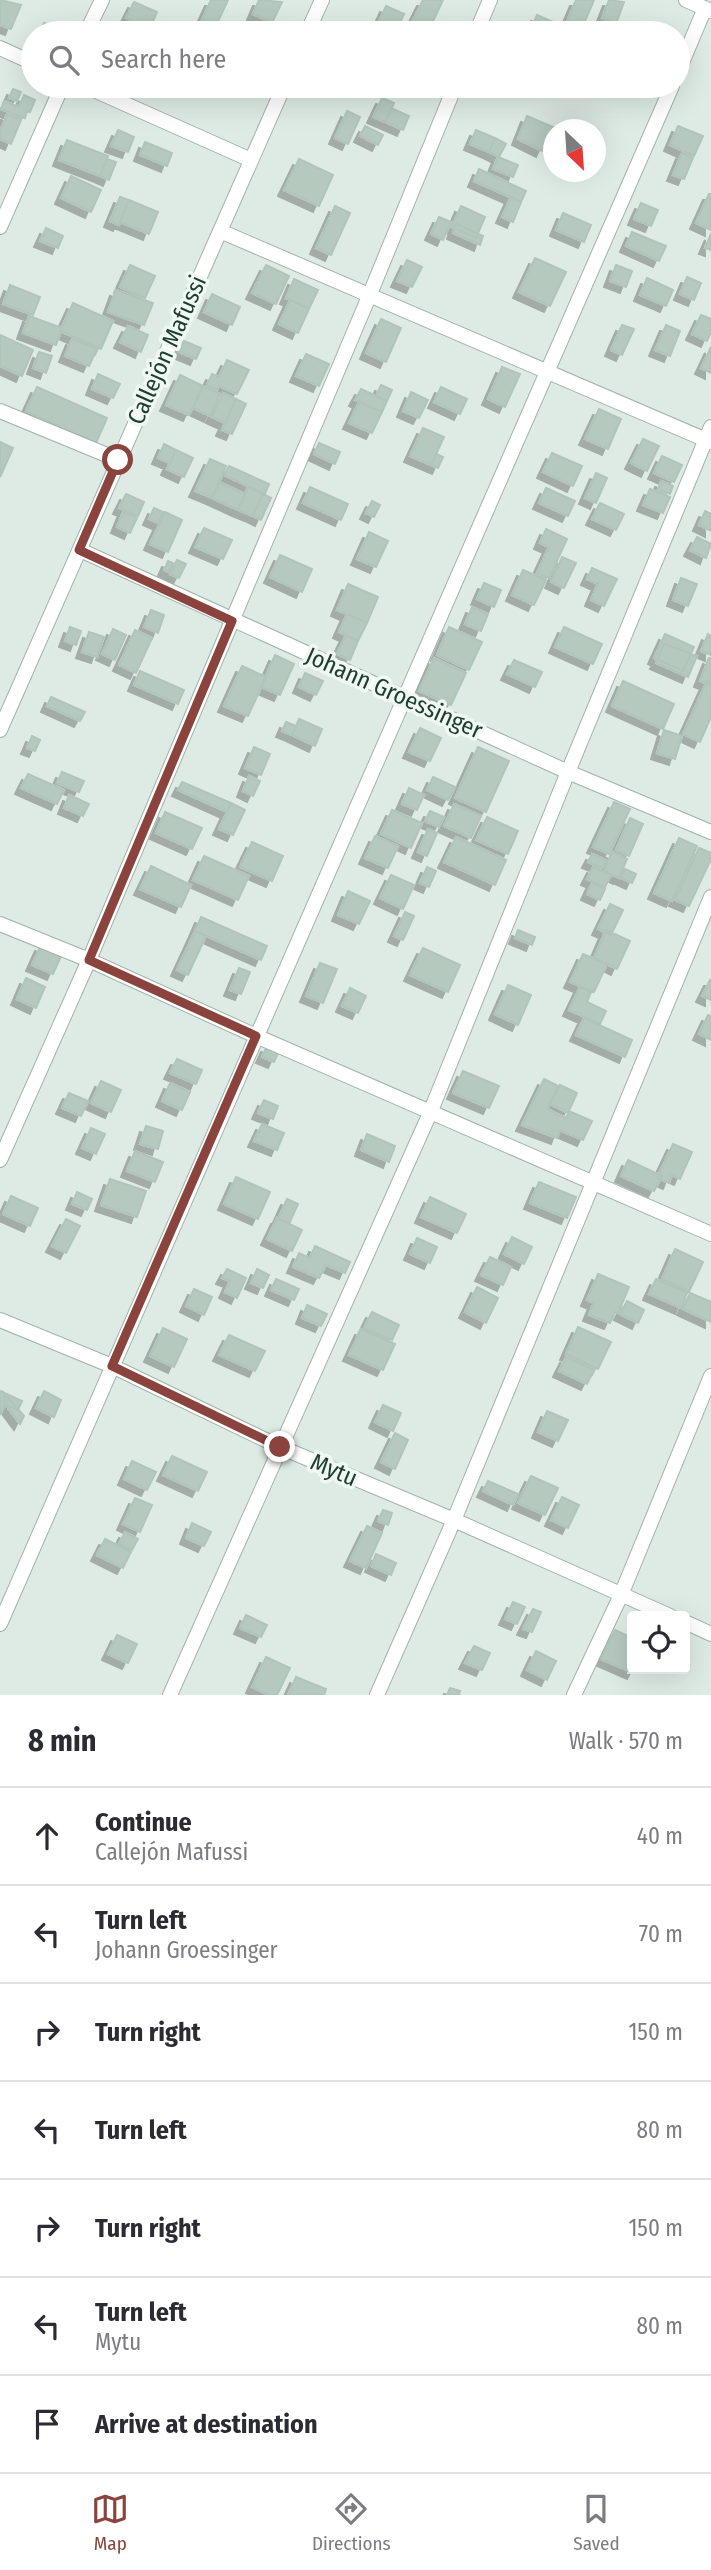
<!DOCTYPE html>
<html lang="en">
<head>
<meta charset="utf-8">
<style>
	:root { --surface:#fff; --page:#f7f7f7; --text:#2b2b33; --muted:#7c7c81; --line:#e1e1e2; --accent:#8a443d }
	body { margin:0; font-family:"Fira Sans Condensed",sans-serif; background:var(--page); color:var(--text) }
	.controls { position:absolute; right:21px; bottom:21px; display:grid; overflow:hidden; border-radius:7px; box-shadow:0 7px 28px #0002 }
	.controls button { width:63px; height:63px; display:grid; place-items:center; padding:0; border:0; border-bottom:2px solid var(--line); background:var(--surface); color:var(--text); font:35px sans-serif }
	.compass { position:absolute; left:543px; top:119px; width:63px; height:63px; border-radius:50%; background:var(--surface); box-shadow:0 7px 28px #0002; rotate:155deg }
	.stop { position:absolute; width:21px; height:21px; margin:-16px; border:5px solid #8a443d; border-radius:50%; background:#fff }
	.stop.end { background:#8a443d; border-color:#fff; box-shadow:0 2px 7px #0008 }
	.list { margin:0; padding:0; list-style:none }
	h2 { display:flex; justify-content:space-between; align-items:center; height:91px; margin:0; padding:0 28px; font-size:30px }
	h2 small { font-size:23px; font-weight:400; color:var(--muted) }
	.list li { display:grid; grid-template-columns:46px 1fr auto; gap:21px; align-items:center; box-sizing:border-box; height:98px; padding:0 28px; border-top:2px solid var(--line) }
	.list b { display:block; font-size:26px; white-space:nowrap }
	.list p { margin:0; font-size:23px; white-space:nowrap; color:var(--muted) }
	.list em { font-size:23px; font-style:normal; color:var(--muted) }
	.icon { flex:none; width:38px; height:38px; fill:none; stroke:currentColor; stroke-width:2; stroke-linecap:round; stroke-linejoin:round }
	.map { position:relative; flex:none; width:711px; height:1695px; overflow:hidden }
	.search { position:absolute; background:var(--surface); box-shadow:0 7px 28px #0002; left:21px; right:21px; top:21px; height:77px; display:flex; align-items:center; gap:18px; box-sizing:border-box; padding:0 24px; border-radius:38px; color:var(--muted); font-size:26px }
	.sheet { height:777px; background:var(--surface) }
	nav { display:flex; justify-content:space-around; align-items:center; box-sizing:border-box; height:98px; border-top:2px solid var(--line); background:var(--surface); font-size:19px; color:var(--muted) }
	nav a { display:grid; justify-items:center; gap:4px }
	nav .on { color:var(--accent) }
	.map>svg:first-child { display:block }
	.building { fill:#b6c9bf; stroke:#b0c5ba; stroke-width:2; filter:url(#shadow) }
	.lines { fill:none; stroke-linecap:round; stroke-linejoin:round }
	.minor-casing { stroke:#a1b3ab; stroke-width:16 }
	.minor { stroke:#fff; stroke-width:14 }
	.route { stroke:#8a443d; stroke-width:9 }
	.labels { text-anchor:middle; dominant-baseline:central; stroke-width:7; stroke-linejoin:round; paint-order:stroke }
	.street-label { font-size:24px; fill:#1e3c31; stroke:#eff8f2 }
</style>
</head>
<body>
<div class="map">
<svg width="711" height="1695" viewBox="0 0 711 1695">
	<defs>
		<filter id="shadow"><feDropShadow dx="-6" dy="6" stdDeviation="0" flood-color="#0004"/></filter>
	</defs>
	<rect width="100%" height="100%" fill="#deebe4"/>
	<path class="building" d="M 0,0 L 21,5 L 11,29 L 0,25 Z
		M 211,0 L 228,0 L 215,28 L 226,33 L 196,33 Z
		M 259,0 L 282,2 L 272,23 L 253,14 Z
		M 423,0 L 443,0 L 429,30 L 412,22 Z
		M 576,0 L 594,0 L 580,33 L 562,33 Z
		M 609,0 L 624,2 L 616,24 L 602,18 Z
		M 134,2 L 157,12 L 150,29 L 126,18 Z
		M 386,6 L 404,14 L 395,33 L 377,26 Z
		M 537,15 L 553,22 L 548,33 L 529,33 Z
		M 44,23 L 64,30 L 63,33 L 40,33 Z
		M 616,24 L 636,33 L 611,33 Z
		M 107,86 L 129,86 L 125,95 Z
		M 13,89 L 21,92 L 17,101 L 9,98 Z
		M 24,95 L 35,100 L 30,112 L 27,111 L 25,118 L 1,109 L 4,101 L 19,107 Z
		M 382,98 L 394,103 L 385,122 L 373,117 Z
		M 391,108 L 409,116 L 403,130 L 385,122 Z
		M 347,111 L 360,117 L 348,144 L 335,138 Z
		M 7,114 L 21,120 L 11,144 L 0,139 L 0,132 Z
		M 527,116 L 553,127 L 542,151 L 518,139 Z
		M 365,126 L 383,135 L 378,145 L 360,136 Z
		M 678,126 L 703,136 L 694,156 L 670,145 Z
		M 118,130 L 134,137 L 128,152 L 111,146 Z
		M 476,130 L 495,138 L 489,152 L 470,144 Z
		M 495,138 L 506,144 L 499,157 L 489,152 Z
		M 67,140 L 108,156 L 100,176 L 59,160 Z
		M 145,142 L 172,153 L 167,166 L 140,155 Z
		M 682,153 L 693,158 L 684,179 L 673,175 Z
		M 498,157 L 518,165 L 513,177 L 493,169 Z
		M 107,159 L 116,162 L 109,180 L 100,176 Z
		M 299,159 L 333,175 L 319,206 L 284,190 Z
		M 479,169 L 526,191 L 521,202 L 474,181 Z
		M 71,176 L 101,190 L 91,212 L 61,198 Z
		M 709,194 L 711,194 L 711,230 L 696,223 Z
		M 120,197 L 129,200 L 119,225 L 110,221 Z
		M 511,197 L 521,202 L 513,222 L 502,217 Z
		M 129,200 L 158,212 L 149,234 L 120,222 Z
		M 641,203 L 658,210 L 651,226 L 634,219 Z
		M 335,206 L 350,213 L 331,255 L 316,248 Z
		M 461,206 L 485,217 L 476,238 L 452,227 Z
		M 563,213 L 591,225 L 584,242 L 556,230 Z
		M 439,217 L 451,222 L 443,240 L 431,234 Z
		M 456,224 L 483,236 L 480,245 L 453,233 Z
		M 46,228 L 63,236 L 58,248 L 40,241 Z
		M 632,232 L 666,246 L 659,261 L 626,246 Z
		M 711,234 L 711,250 L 705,248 Z
		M 535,258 L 566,272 L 550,306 L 519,292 Z
		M 407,260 L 422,267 L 412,287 L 397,281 Z
		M 130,265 L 155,276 L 145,298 L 120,287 Z
		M 266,265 L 289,276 L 276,304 L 252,293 Z
		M 616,265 L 632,271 L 626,287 L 610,281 Z
		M 687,277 L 701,283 L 694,300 L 680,294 Z
		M 647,278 L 673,290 L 666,306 L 640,295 Z
		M 294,279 L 318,290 L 309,309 L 286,298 Z
		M 10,285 L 40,297 L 33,315 L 3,304 Z
		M 116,290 L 153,303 L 144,325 L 108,312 Z
		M 212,294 L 240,307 L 232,325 L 204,312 Z
		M 290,300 L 309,309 L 298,333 L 279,324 Z
		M 73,303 L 113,321 L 101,349 L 60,331 Z
		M 701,315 L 711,319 L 711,332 L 707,341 L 692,334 Z
		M 29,316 L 62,328 L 56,345 L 23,333 Z
		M 381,319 L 401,328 L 386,362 L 366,353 Z
		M 622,325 L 634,329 L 622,355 L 611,350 Z
		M 666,325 L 680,331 L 670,356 L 655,350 Z
		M 128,326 L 148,335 L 141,352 L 120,342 Z
		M 0,335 L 33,350 L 22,376 L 0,366 Z
		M 72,339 L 97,349 L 89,366 L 65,356 Z
		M 184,341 L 201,348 L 196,359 L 179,352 Z
		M 711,347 L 711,373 L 701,368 Z
		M 39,352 L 52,356 L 46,373 L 33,368 Z
		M 306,354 L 329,364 L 319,386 L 296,376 Z
		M 227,360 L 249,370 L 237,394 L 219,386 L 217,390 L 207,385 L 212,374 L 219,377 Z
		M 502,367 L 520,374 L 505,407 L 488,399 Z
		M 98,374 L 120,384 L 113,398 L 92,389 Z
		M 180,375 L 203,386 L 189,415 L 166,405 Z
		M 381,385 L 392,390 L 387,401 L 376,396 Z
		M 203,386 L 220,394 L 210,416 L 193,408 Z
		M 37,387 L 107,418 L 96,443 L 26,411 Z
		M 441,387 L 467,399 L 460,414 L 434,402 Z
		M 361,389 L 387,401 L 382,412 L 355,400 Z
		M 411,392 L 428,400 L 419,418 L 403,411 Z
		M 223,393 L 236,399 L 225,423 L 212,417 Z
		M 236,399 L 246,404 L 232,434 L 222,430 Z
		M 359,402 L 382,412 L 372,433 L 349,423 Z
		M 599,409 L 621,419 L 608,449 L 585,439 Z
		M 423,428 L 444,437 L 431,465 L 410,456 Z
		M 643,439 L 659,446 L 647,471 L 631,463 Z
		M 0,442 L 13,448 L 0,477 Z
		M 319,443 L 340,452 L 335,464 L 314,454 Z
		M 164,444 L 176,450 L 170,463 L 158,458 Z
		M 176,450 L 193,458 L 184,477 L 167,469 Z
		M 552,453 L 582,466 L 573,486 L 543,472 Z
		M 436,454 L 443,457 L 438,468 L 431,465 Z
		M 662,456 L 682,465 L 674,482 L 654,473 Z
		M 210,459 L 226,466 L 212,498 L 195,491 Z
		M 229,466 L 269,484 L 265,494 L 224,475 Z
		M 596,473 L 607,478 L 596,503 L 585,498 Z
		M 661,481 L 673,486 L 670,494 L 658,489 Z
		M 219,482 L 245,494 L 238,510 L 212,498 Z
		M 248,487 L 263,494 L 253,516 L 238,510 Z
		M 310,487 L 348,504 L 341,520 L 303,503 Z
		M 546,488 L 575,501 L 568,516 L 539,503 Z
		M 650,489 L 670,497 L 663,513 L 643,505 Z
		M 126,494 L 144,502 L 138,516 L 119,508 Z
		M 263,494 L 271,498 L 261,520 L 253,516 Z
		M 372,501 L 380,505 L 374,517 L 366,513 Z
		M 600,503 L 624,514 L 616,530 L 592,519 Z
		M 154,508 L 163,512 L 158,523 L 149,519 Z
		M 705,511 L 711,514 L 711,531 L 699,525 Z
		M 123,512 L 137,518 L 130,533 L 117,527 Z
		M 165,512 L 182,520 L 168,552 L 150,544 Z
		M 204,528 L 232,540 L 223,559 L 195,547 Z
		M 546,529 L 567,539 L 549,578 L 537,573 L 549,547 L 540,543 Z
		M 369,532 L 388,541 L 376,567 L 357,559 Z
		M 697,537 L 711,544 L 706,558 L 690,550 Z
		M 280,555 L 312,569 L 302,592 L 270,577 Z
		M 562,557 L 576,563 L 564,588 L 551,582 Z
		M 177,560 L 186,564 L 179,578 L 170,574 Z
		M 168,561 L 173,563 L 169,572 L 164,570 Z
		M 592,568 L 617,579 L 604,606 L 591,600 L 598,584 L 587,579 Z
		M 523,570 L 546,580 L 534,605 L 512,595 Z
		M 681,578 L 697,584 L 688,606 L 673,600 Z
		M 484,583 L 501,590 L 494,607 L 477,599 Z
		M 348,584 L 378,597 L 367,623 L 337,610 Z
		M 472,607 L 488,614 L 481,631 L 465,624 Z
		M 151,610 L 164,615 L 158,633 L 144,627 Z
		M 347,614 L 367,623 L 358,641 L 339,632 Z
		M 70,627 L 81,631 L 76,645 L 65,641 Z
		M 449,627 L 482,642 L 469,670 L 437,655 Z
		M 564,627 L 602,644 L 593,664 L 555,647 Z
		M 113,629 L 126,635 L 115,660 L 102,654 Z
		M 135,630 L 152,638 L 136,673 L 119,665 Z
		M 89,632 L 104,637 L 97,657 L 82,652 Z
		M 665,634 L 694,647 L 683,671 L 654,658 Z
		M 708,634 L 711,636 L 711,655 L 701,651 Z
		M 346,635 L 358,641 L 350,660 L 337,654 Z
		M 664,644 L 697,656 L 688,677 L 656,663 Z
		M 275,655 L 294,664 L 280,695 L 261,687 Z
		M 434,658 L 466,673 L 451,705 L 419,691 Z
		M 709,658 L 711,659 L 711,685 L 700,681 Z
		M 514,660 L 542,672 L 535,687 L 507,674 Z
		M 242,666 L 266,677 L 248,716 L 224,706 Z
		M 140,671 L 184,690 L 178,704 L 134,685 Z
		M 305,673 L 323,681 L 316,695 L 299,687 Z
		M 623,681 L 674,704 L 663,729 L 612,706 Z
		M 707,681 L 711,683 L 711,717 L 700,742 L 683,734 Z
		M 51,697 L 85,712 L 80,721 L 47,706 Z
		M 299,719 L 322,729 L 315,746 L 292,735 Z
		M 286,722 L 296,726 L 292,735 L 282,731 Z
		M 420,728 L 441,738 L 430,761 L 409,752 Z
		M 664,730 L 682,736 L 675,759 L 657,753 Z
		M 32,736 L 40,740 L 35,751 L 27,748 Z
		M 254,747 L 270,754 L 261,775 L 245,768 Z
		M 478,747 L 509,761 L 486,812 L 455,798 Z
		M 62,772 L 84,781 L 79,792 L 57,783 Z
		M 28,774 L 64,790 L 57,804 L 21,788 Z
		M 249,776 L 260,781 L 253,796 L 243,791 Z
		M 433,777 L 455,787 L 448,800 L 427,790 Z
		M 182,782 L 231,803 L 227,812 L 178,790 Z
		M 409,788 L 424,795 L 417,810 L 402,804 Z
		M 69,795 L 89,804 L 83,816 L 64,808 Z
		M 614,802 L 630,809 L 609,854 L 593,847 Z
		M 231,803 L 245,810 L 233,835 L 219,829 Z
		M 454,804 L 481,816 L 471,838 L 444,826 Z
		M 392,810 L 422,823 L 411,848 L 381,834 Z
		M 430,811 L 444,817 L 439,827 L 425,821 Z
		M 165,812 L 202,828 L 192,849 L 156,833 Z
		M 487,817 L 518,831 L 508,854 L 476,840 Z
		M 630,818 L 643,824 L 629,856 L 616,850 Z
		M 428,829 L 437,833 L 427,856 L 418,852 Z
		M 375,836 L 398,846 L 388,868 L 365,858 Z
		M 456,837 L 506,860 L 495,885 L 444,862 Z
		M 679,838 L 697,846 L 672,901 L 654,893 Z
		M 252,842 L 283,856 L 272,881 L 240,867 Z
		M 699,848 L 711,853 L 711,859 L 689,906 L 675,900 Z
		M 612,852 L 627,859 L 619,878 L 604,871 Z
		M 592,854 L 606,860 L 603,868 L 588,862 Z
		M 204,856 L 249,876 L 238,900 L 193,880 Z
		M 151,866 L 191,885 L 181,907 L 140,889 Z
		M 427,867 L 436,871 L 429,887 L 420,883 Z
		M 593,867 L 611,875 L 605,887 L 587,879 Z
		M 625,869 L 636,874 L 632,883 L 621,878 Z
		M 391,875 L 414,885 L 403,909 L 380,898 Z
		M 592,883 L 605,889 L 600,900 L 587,894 Z
		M 348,891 L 370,901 L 359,924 L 338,915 Z
		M 610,904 L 623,910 L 611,935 L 598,929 Z
		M 405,912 L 414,916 L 403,940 L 394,936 Z
		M 201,917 L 267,946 L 261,960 L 195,931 Z
		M 518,930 L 535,937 L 532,945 L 515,938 Z
		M 606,930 L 630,941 L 617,969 L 594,958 Z
		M 195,931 L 206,936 L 188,975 L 177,970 Z
		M 41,945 L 62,954 L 53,974 L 32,965 Z
		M 423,948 L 460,965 L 448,992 L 410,975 Z
		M 583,954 L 607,964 L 594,992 L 570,982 Z
		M 320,963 L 337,969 L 323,1003 L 306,996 Z
		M 239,968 L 250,972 L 241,994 L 230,990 Z
		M 26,978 L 45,987 L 36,1008 L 17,999 Z
		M 710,980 L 711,980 L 711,1000 L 702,996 Z
		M 508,985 L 531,995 L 518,1025 L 495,1014 Z
		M 580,987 L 591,992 L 587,1002 L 606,1011 L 600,1024 L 569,1010 Z
		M 350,988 L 366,996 L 358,1013 L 342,1006 Z
		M 708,1015 L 711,1016 L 711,1040 L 699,1034 Z
		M 584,1018 L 632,1040 L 625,1057 L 576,1035 Z
		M 267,1046 L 279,1051 L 274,1062 L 262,1057 Z
		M 177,1059 L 202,1070 L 196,1084 L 170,1073 Z
		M 463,1071 L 499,1086 L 489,1108 L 453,1093 Z
		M 544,1079 L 558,1086 L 547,1109 L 566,1118 L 569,1111 L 592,1121 L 583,1140 L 560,1130 L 557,1138 L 522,1125 Z
		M 101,1081 L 121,1090 L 111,1112 L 91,1103 Z
		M 170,1083 L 190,1092 L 182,1110 L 162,1101 Z
		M 560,1085 L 577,1093 L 568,1113 L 550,1104 Z
		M 69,1093 L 88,1101 L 81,1116 L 62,1108 Z
		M 264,1100 L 278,1106 L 273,1119 L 258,1113 Z
		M 262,1124 L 284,1133 L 277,1150 L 254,1141 Z
		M 146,1126 L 163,1131 L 158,1149 L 140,1144 Z
		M 91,1128 L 105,1134 L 96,1154 L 82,1148 Z
		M 367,1134 L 395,1146 L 389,1162 L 361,1150 Z
		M 673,1144 L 692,1152 L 680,1179 L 672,1175 L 669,1183 L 657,1178 Z
		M 135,1151 L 163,1162 L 155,1182 L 127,1171 Z
		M 628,1160 L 662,1176 L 654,1191 L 621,1176 Z
		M 236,1177 L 270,1192 L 258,1219 L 224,1204 Z
		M 110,1179 L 146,1191 L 137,1217 L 101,1205 Z
		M 539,1182 L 576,1197 L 567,1218 L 530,1203 Z
		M 77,1192 L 92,1199 L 87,1210 L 72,1204 Z
		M 11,1196 L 38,1208 L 30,1226 L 3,1214 Z
		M 430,1197 L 466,1214 L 457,1233 L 421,1217 Z
		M 287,1199 L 298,1204 L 289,1224 L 278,1219 Z
		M 277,1218 L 302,1230 L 292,1251 L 267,1239 Z
		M 66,1219 L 80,1226 L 66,1253 L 52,1246 Z
		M 512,1237 L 532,1247 L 524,1264 L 504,1254 Z
		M 417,1238 L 437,1247 L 430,1263 L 410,1254 Z
		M 315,1246 L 350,1262 L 345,1273 L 326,1265 L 319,1278 L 293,1267 L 299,1253 L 310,1258 Z
		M 675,1249 L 703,1262 L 689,1292 L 662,1279 Z
		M 490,1257 L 511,1267 L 503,1285 L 481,1275 Z
		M 227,1269 L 246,1278 L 237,1298 L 225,1292 L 230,1281 L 222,1278 Z
		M 257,1269 L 269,1275 L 263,1288 L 251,1283 Z
		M 598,1274 L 629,1287 L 618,1313 L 615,1312 L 610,1323 L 589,1315 L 594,1303 L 587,1300 Z
		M 276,1279 L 299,1289 L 294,1300 L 271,1290 Z
		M 656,1279 L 687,1293 L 681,1308 L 649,1294 Z
		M 477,1287 L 498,1298 L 486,1323 L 465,1312 Z
		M 194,1289 L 212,1297 L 204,1315 L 186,1306 Z
		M 690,1293 L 711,1302 L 711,1322 L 683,1309 Z
		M 627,1301 L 644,1310 L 638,1323 L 620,1314 Z
		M 307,1305 L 327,1314 L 321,1326 L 302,1318 Z
		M 372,1312 L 399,1325 L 392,1340 L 364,1328 Z
		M 578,1327 L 611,1342 L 598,1369 L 566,1354 Z
		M 163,1328 L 187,1339 L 174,1367 L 150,1356 Z
		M 361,1329 L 395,1344 L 383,1370 L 349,1355 Z
		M 229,1335 L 265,1351 L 255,1371 L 219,1355 Z
		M 566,1357 L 594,1370 L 587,1384 L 559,1371 Z
		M 0,1391 L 22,1401 L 18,1410 L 5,1404 L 0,1415 Z
		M 44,1391 L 61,1400 L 54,1417 L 36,1408 Z
		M 4,1393 L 24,1416 L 20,1424 L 5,1404 Z
		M 383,1405 L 401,1413 L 393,1431 L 375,1422 Z
		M 547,1411 L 568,1420 L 558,1441 L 538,1432 Z
		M 395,1433 L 408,1440 L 395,1469 L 381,1462 Z
		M 172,1456 L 207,1472 L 198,1491 L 163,1475 Z
		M 132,1461 L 156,1472 L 147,1490 L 124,1479 Z
		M 531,1476 L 558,1488 L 545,1515 L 518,1503 Z
		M 488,1481 L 518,1494 L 513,1505 L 483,1491 Z
		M 562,1497 L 579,1505 L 568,1528 L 551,1520 Z
		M 135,1498 L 152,1505 L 140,1532 L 123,1524 Z
		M 383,1510 L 392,1513 L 388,1525 L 378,1521 Z
		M 192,1523 L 211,1532 L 204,1546 L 186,1538 Z
		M 367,1526 L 382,1533 L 366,1568 L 350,1561 Z
		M 125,1532 L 138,1539 L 132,1550 L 119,1544 Z
		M 105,1539 L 131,1552 L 123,1568 L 97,1555 Z
		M 376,1554 L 396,1563 L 391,1575 L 371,1566 Z
		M 513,1602 L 525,1607 L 517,1624 L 505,1619 Z
		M 533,1609 L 541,1612 L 532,1632 L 523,1629 Z
		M 246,1615 L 267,1625 L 261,1637 L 240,1628 Z
		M 615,1630 L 632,1638 L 632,1669 L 635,1669 L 633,1673 L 601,1659 Z
		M 117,1635 L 137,1644 L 128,1663 L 108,1654 Z
		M 474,1646 L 490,1653 L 482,1670 L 465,1663 Z
		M 536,1651 L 556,1661 L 547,1680 L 527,1670 Z
		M 266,1657 L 290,1668 L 277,1695 L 269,1695 L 252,1687 Z
		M 296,1677 L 326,1689 L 324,1695 L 288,1695 Z
		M 450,1688 L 460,1691 L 459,1695 L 447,1695 Z"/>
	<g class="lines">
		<g class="minor-casing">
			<path id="minor" d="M 686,0 L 711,11
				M 86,33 L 102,0
				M 307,33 L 322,0
				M 476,33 L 490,0
				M 0,48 L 33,63
				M 678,72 L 705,8
				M 85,86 L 251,160
				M 0,227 L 62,86
				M 220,231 L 711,442
				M 0,411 L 119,460
				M 80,550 L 568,772 L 711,832
				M 0,730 L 284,86
				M 0,924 L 89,960 L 256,1036 L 711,1234
				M 0,1160 L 89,960 L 370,294 L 455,86
				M 0,1320 L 112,1366 L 280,1447 L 454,1520 L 670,1616
				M 685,1622 L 711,1634
				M 0,1624 L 672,86
				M 170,1695 L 430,1113 L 568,772 L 711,427
				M 377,1695 L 454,1520 L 711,897
				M 574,1695 L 621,1595 L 711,1376"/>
		</g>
		<use href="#minor" class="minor"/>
	</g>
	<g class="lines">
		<path class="route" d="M 118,460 L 79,550 L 232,621 L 89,960 L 256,1036 L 112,1366 L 280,1447"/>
	</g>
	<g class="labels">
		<g class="street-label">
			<text transform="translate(167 350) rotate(-66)">Callejón Mafussi</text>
			<text transform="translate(394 693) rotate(24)">Johann Groessinger</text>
			<text transform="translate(334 1470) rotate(23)">Mytu</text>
		</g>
	</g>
</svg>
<div class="controls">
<button><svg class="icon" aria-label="locate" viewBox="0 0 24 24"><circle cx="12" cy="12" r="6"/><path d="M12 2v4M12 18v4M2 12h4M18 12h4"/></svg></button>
</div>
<svg class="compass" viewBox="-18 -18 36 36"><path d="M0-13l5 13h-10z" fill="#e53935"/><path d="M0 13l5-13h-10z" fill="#7c7c81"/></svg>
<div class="stop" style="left:118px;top:460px"></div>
<div class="stop end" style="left:280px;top:1447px"></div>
<div class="search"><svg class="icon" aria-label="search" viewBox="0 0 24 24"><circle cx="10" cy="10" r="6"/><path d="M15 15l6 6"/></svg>Search here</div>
</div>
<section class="sheet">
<h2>8 min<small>Walk · 570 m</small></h2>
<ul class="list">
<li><svg class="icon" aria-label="ahead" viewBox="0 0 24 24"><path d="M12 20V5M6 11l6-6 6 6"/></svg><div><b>Continue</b><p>Callejón Mafussi</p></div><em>40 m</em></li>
<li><svg class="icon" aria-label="left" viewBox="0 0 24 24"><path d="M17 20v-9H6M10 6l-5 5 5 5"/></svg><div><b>Turn left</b><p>Johann Groessinger</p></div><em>70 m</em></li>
<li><svg class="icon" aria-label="right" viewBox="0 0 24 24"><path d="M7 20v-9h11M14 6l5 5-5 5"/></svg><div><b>Turn right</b></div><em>150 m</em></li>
<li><svg class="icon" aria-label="left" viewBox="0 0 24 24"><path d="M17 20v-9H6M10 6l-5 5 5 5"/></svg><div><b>Turn left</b></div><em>80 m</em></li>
<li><svg class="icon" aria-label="right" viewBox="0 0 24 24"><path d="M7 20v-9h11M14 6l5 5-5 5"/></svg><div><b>Turn right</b></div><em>150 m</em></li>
<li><svg class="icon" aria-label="left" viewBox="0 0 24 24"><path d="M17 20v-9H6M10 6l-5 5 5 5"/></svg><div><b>Turn left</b><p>Mytu</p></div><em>80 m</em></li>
<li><svg class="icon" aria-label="arrive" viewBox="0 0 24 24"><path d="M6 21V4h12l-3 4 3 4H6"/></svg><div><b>Arrive at destination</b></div></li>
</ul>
</section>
<nav>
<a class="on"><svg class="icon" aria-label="map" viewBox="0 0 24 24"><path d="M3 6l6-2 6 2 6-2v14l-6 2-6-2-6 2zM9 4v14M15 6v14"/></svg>Map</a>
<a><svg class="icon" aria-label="directions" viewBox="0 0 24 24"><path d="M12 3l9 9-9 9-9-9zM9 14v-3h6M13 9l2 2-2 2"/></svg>Directions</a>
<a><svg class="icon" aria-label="saved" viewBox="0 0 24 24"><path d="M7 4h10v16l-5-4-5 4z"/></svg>Saved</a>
</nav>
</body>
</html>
